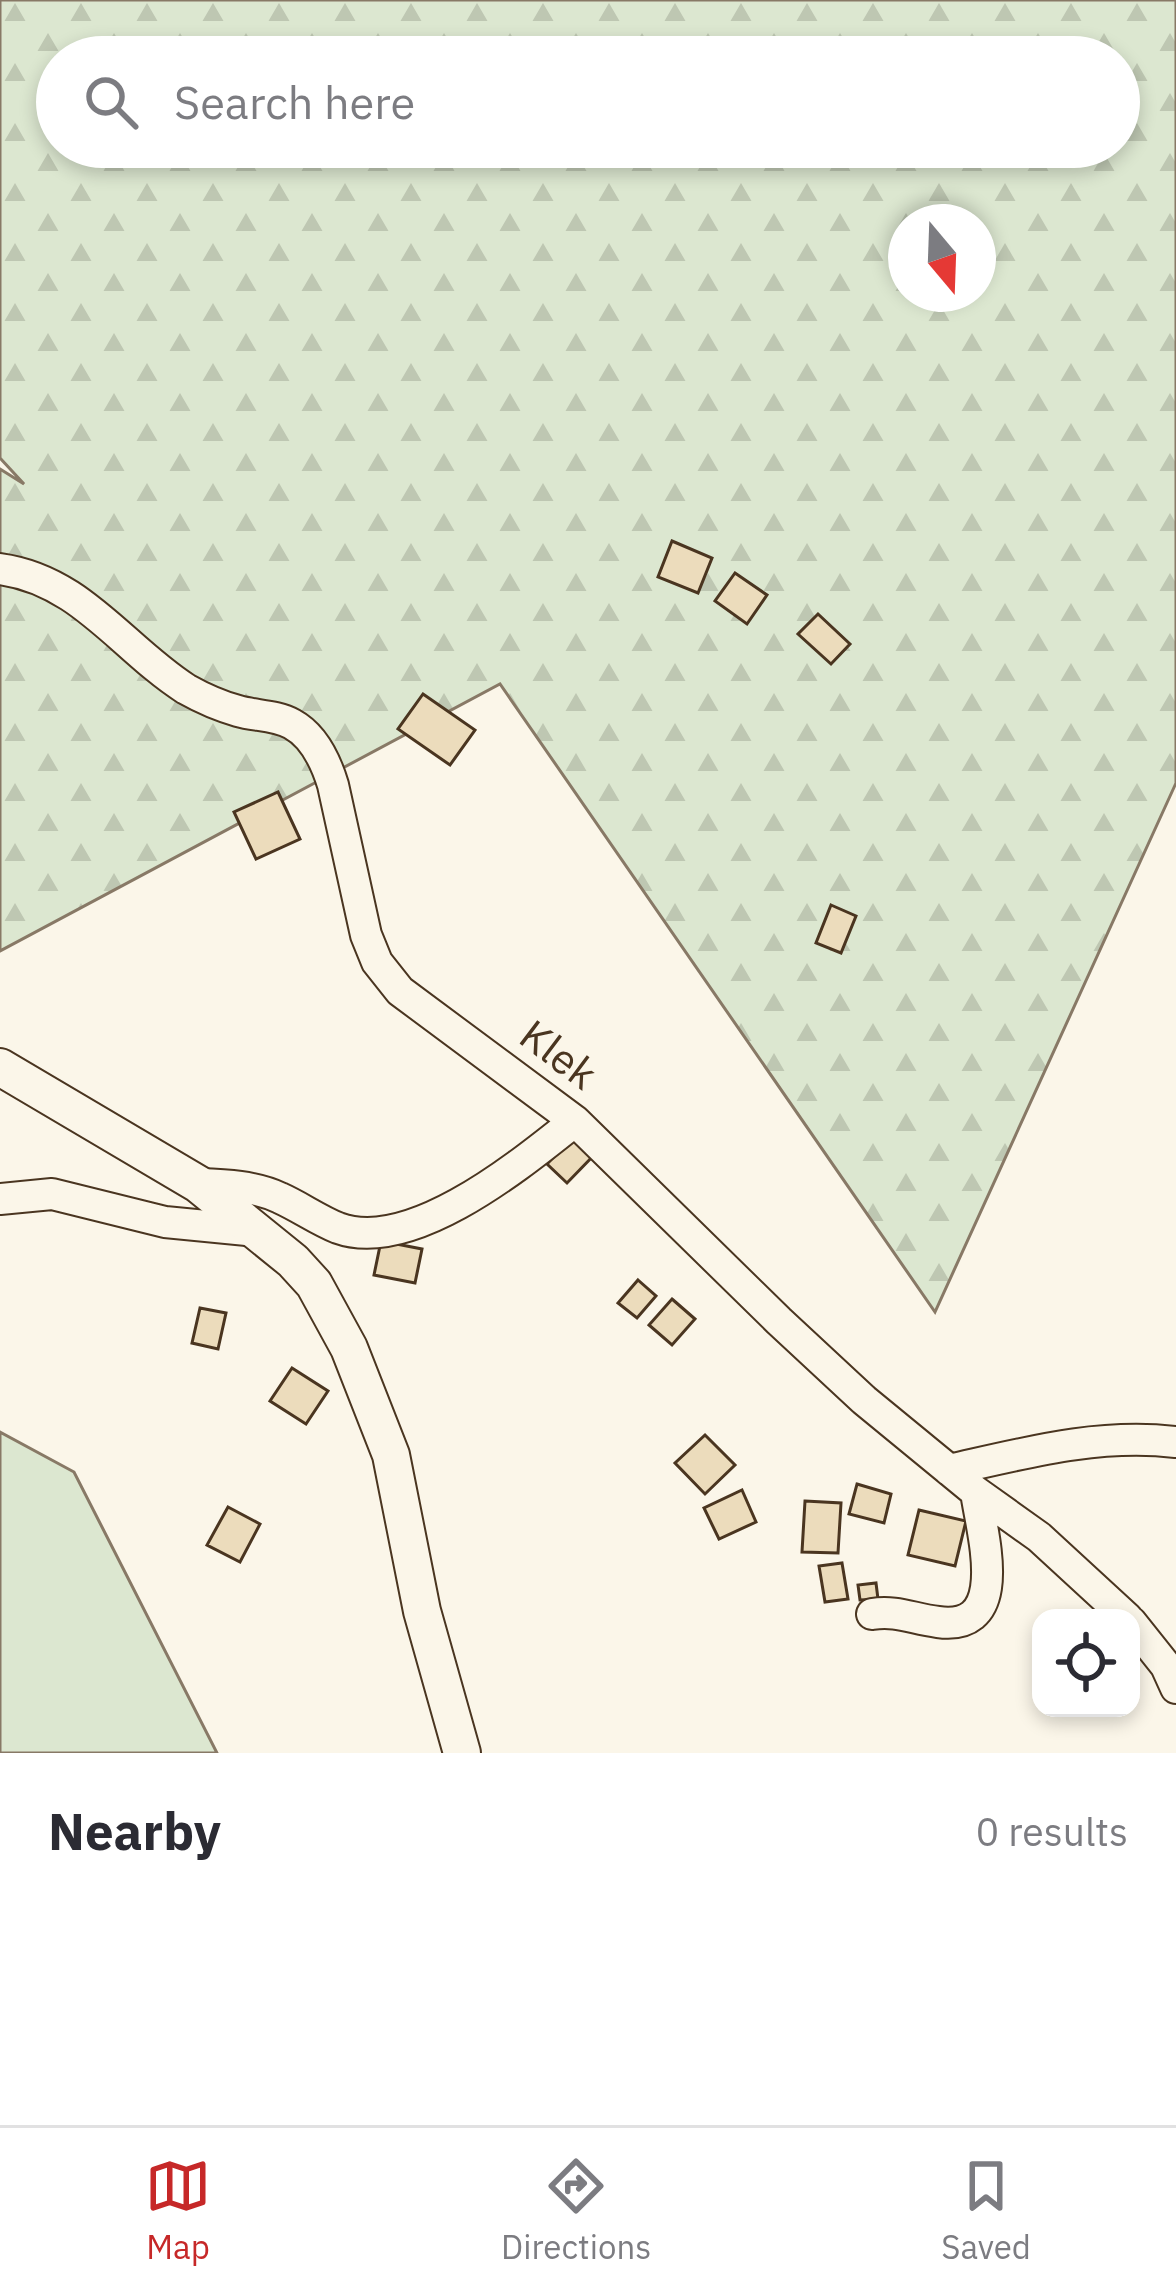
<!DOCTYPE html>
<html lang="en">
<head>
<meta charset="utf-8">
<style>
	:root { --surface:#fff; --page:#f7f7f7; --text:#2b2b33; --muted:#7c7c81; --line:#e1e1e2; --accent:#c62828 }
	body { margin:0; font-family:"IBM Plex Sans",sans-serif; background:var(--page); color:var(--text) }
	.controls { position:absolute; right:36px; bottom:36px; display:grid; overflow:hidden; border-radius:24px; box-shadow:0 6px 18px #0003 }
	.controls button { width:108px; height:108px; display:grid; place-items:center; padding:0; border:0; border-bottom:3px solid var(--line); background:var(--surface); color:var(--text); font:60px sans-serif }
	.compass { position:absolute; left:888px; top:204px; width:108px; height:108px; border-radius:50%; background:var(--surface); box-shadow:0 6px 18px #0003; rotate:161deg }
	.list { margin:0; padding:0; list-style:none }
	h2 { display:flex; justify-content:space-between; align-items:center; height:156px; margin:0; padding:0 48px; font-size:51px }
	h2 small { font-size:39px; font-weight:400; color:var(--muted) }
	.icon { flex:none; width:66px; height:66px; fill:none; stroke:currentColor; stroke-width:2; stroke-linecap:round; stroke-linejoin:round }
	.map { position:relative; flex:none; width:1176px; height:1753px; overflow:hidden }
	.search { position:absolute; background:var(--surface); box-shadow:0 6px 18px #0003; left:36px; right:36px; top:36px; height:132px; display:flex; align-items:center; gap:30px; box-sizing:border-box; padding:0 42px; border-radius:66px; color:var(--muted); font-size:45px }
	.sheet { height:372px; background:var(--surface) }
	nav { display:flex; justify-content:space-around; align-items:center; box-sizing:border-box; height:168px; border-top:3px solid var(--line); background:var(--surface); font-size:33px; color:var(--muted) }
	nav a { display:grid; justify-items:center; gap:6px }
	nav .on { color:var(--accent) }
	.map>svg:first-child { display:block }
	.green { fill:#dce7d0; stroke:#887966; stroke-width:3 }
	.forest { fill:url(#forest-firs); stroke:#887966; stroke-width:3; fill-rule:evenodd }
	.building { fill:#ecdcbc; stroke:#4a3520; stroke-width:3 }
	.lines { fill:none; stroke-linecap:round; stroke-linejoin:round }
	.minor-casing { stroke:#4a3520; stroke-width:34 }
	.tertiary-casing { stroke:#4a3520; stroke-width:40 }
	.minor { stroke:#fbf6e9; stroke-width:30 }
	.tertiary { stroke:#fbf6e9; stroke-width:36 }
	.labels { text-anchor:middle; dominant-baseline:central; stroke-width:9; stroke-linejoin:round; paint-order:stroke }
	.street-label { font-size:42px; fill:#4a3520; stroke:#fbf6e9 }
</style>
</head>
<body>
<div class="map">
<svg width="1176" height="1753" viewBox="0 0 1176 1753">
	<defs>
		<pattern id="forest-firs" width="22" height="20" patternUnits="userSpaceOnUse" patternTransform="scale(3)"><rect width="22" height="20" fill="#dce7d0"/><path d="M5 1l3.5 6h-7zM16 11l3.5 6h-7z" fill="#bec7b2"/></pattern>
	</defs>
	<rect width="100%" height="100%" fill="#fbf6e9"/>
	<path class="green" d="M 0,1432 L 74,1472 L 217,1753 L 0,1753 Z"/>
	<path class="forest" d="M 0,0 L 1176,0 L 1176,783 L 935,1312 L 500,684 L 0,951 L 0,469 L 24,484 L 0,458 ZM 57,57 L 1119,57 L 1119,147 L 57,147 ZM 906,222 L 978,222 L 978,294 L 906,294 Z"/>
	<path class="building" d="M 672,541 L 712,558 L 698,593 L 658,577 Z
		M 735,573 L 767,595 L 747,624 L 715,601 Z
		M 818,614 L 850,644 L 831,664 L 798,634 Z
		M 423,694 L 475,730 L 450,765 L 398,729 Z
		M 278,792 L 300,839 L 256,859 L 234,812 Z
		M 831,905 L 856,916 L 841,953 L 816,943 Z
		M 575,1135 L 595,1154 L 567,1183 L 547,1164 Z
		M 381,1241 L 422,1249 L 415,1283 L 374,1275 Z
		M 638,1280 L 656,1296 L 637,1318 L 618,1303 Z
		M 672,1299 L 695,1319 L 672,1345 L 649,1325 Z
		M 200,1308 L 226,1313 L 218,1349 L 192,1343 Z
		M 292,1368 L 328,1391 L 306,1424 L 270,1401 Z
		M 705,1435 L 735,1465 L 705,1494 L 675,1463 Z
		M 857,1484 L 891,1494 L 884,1523 L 849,1514 Z
		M 742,1490 L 756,1522 L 719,1539 L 704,1508 Z
		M 805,1501 L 841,1503 L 838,1553 L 802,1552 Z
		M 228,1507 L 260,1524 L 240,1562 L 207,1545 Z
		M 919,1510 L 966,1521 L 955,1566 L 908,1555 Z
		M 842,1563 L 848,1599 L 825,1602 L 819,1566 Z
		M 876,1583 L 878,1599 L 860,1600 L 858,1585 Z"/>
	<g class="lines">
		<g class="minor-casing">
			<path id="minor" d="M 0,569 C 81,580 122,648 186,689 C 202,698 220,706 238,711 C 255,716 276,715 292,724 C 314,736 326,762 333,785 L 366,935 L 377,962 L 400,991 L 575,1121 L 779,1321 L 864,1400 L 976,1492 L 1039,1537 L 1127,1618
				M 198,1184 C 225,1185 255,1186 280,1198 C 300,1207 318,1220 338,1228 C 412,1255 522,1163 575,1121
				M 0,1199 L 52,1194 L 165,1222 L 257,1231
				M 949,1470 C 1025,1453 1097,1433 1176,1442
				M 872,1614 C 897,1610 913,1619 938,1622 C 1012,1632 982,1534 976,1492
				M 1131,1622 L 1166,1666 L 1176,1688"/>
		</g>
		<g class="tertiary-casing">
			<path id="tertiary" d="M 0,1067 L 198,1184 L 293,1261 L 314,1284 L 349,1348 L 391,1455 L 422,1611 L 462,1753"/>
		</g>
		<use href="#minor" class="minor"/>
		<use href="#tertiary" class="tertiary"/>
	</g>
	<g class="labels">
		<g class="street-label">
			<text transform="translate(559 1054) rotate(37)">Klek</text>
		</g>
	</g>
</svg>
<div class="controls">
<button><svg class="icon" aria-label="locate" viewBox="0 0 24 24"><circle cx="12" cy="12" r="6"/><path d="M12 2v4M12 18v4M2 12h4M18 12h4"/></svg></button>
</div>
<svg class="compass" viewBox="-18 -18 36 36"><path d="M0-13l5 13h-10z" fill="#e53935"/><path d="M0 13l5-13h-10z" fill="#7c7c81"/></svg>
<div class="search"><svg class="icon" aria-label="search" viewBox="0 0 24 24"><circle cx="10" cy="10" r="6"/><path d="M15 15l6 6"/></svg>Search here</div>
</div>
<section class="sheet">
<h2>Nearby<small>0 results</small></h2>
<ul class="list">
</ul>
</section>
<nav>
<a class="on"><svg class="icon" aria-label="map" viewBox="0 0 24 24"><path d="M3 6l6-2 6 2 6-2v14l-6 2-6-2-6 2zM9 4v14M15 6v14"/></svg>Map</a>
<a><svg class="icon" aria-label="directions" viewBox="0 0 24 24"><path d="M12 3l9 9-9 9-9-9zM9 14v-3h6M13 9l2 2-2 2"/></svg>Directions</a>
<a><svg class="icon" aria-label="saved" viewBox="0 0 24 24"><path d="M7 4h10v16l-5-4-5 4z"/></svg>Saved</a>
</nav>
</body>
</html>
